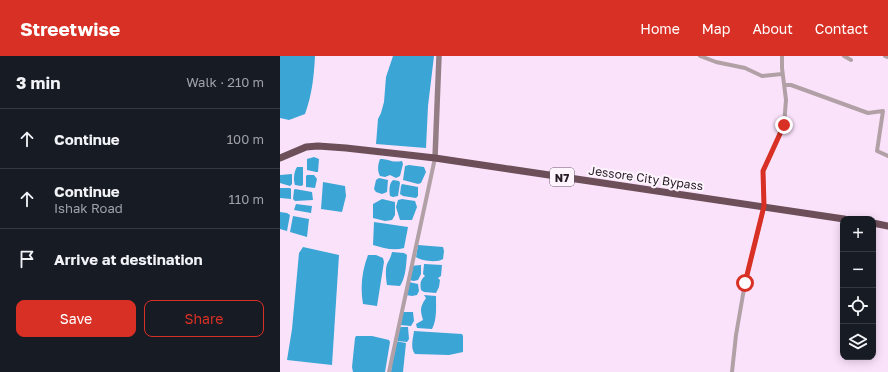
<!DOCTYPE html>
<html lang="en">
<head>
<meta charset="utf-8">
<style>
	:root { --surface:#171b24; --page:#242831; --text:#f1f3f6; --muted:#9ea1a6; --line:#363941; --accent:#d93025 }
	body { margin:0; font-family:"Golos Text",sans-serif; background:var(--page); color:var(--text) }
	.controls { position:absolute; right:12px; bottom:12px; display:grid; overflow:hidden; border-radius:8px; box-shadow:0 2px 10px #0003 }
	.controls button { width:36px; height:36px; display:grid; place-items:center; padding:0; border:0; border-bottom:1px solid var(--line); background:var(--surface); color:var(--text); font:20px sans-serif }
	.stop { position:absolute; width:12px; height:12px; margin:-9px; border:3px solid #d93025; border-radius:50%; background:#fff }
	.stop.end { background:#d93025; border-color:#fff; box-shadow:0 1px 4px #0008 }
	.list { margin:0; padding:0; list-style:none }
	h2 { display:flex; justify-content:space-between; align-items:center; height:52px; margin:0; padding:0 16px; font-size:17px }
	h2 small { font-size:13px; font-weight:400; color:var(--muted) }
	.list li { display:grid; grid-template-columns:26px 1fr auto; gap:12px; align-items:center; box-sizing:border-box; height:60px; padding:0 16px; border-top:1px solid var(--line) }
	.list b { display:block; font-size:15px; white-space:nowrap }
	.list p { margin:0; font-size:13px; white-space:nowrap; color:var(--muted) }
	.list em { font-size:13px; font-style:normal; color:var(--muted) }
	.actions { display:flex; gap:8px; padding:12px 16px }
	.actions a { flex:1; padding:9px 0; border:1px solid var(--accent); border-radius:8px; text-align:center; font-size:14px; color:var(--accent) }
	.actions .main { background:var(--accent); color:#fff }
	.icon { flex:none; width:22px; height:22px; fill:none; stroke:currentColor; stroke-width:2; stroke-linecap:round; stroke-linejoin:round }
	.map { position:relative; flex:none; width:608px; height:316px; overflow:hidden }
	header { display:flex; align-items:center; gap:24px; box-sizing:border-box; height:56px; padding:0 20px; background:var(--accent); color:#fff }
	header strong { font-size:19px }
	nav { display:flex; gap:22px; margin-inline-start:auto; font-size:14px }
	main { display:flex }
	aside { flex:1; background:var(--surface) }
	.map>svg:first-child { display:block }
	.water { fill:#3ba5d5 }
	.lines { fill:none; stroke-linecap:round; stroke-linejoin:round }
	.street { stroke:#b1a1a6; stroke-width:4 }
	.secondary { stroke:#947e85; stroke-width:5.5 }
	.highway { stroke:#6d4f59; stroke-width:7 }
	.route { stroke:#d93025; stroke-width:5 }
	.labels { text-anchor:middle; dominant-baseline:central; stroke-width:4; stroke-linejoin:round; paint-order:stroke }
	.shield { fill:#fff5ff; stroke:#665d66; stroke-width:1 }
	.shield-label { font-size:11px; font-weight:bold; fill:#251c25 }
	.street-label { font-size:12px; fill:#251c25; stroke:#fff5ff }
</style>
</head>
<body>
<header>
<strong>Streetwise</strong>
<nav><a>Home</a><a>Map</a><a>About</a><a>Contact</a></nav>
</header>
<main>
<aside>
<h2>3 min<small>Walk · 210 m</small></h2>
<ul class="list">
<li><svg class="icon" aria-label="ahead" viewBox="0 0 24 24"><path d="M12 20V5M6 11l6-6 6 6"/></svg><div><b>Continue</b></div><em>100 m</em></li>
<li><svg class="icon" aria-label="ahead" viewBox="0 0 24 24"><path d="M12 20V5M6 11l6-6 6 6"/></svg><div><b>Continue</b><p>Ishak Road</p></div><em>110 m</em></li>
<li><svg class="icon" aria-label="arrive" viewBox="0 0 24 24"><path d="M6 21V4h12l-3 4 3 4H6"/></svg><div><b>Arrive at destination</b></div></li>
</ul>
<div class="actions"><a class="main">Save</a><a>Share</a></div>
</aside>
<div class="map">
<svg width="608" height="316" viewBox="0 0 608 316">
	<rect width="100%" height="100%" fill="#fbe2fb"/>
	<path class="water" d="M 0,0 L 35,0 C 34,20 32,39 25,58 L 9,64 L 0,62 Z
		M 113,0 L 154,0 L 148,50 L 146,92 L 96,88 L 98,63 L 101,57 L 104,46 L 106,21 Z
		M 34,101 L 39,103 L 38,116 L 36,116 L 27,114 L 27,103 Z
		M 100,103 C 110,103 111,107 122,105 L 123,108 L 120,120 L 116,122 L 110,119 L 105,121 L 100,120 C 97,115 98,108 100,103 Z
		M 129,109 L 144,111 L 146,116 L 141,127 L 138,128 L 123,124 L 125,110 Z
		M 17,111 L 23,111 L 23,129 L 21,130 L 15,129 C 13,124 14,115 17,111 Z
		M 12,118 L 12,128 L 10,130 L 0,127 L 0,119 Z
		M 27,119 L 34,119 L 37,123 L 35,132 L 26,131 L 26,120 Z
		M 99,122 L 108,124 L 107,136 L 102,138 L 96,136 L 94,133 L 96,124 Z
		M 113,124 L 119,125 L 120,127 L 118,140 L 113,141 L 110,140 C 109,135 109,127 113,124 Z
		M 43,126 L 65,130 L 66,140 L 62,156 L 41,153 Z
		M 122,128 L 138,131 L 138,140 L 136,142 L 123,140 L 120,138 L 121,130 Z
		M 0,132 L 10,132 L 11,133 L 11,143 L 0,142 Z
		M 15,133 L 32,136 L 33,144 L 15,145 L 13,143 L 14,134 Z
		M 102,143 L 115,146 L 115,159 L 112,164 L 105,165 L 93,162 L 93,148 Z
		M 122,143 L 135,145 L 137,151 L 132,164 L 120,164 L 116,151 L 118,144 Z
		M 16,148 L 32,150 L 31,157 L 14,154 Z
		M 0,156 L 7,157 L 10,159 L 7,175 L 0,173 Z
		M 13,160 L 29,163 L 27,181 L 10,176 Z
		M 94,166 L 128,171 L 124,192 C 114,195 103,192 93,189 Z
		M 138,189 L 163,191 L 164,195 L 163,203 C 157,207 142,205 136,201 Z
		M 23,191 L 59,199 L 52,309 L 7,304 L 12,273 L 19,197 Z
		M 112,196 L 124,197 L 127,199 C 126,209 126,221 120,230 L 107,229 C 106,223 105,214 107,208 C 109,204 111,201 112,196 Z
		M 88,199 L 96,199 L 103,202 L 104,206 L 97,250 L 83,248 C 80,231 82,215 88,199 Z
		M 144,208 L 162,209 L 161,220 L 158,222 L 160,224 L 159,231 L 156,237 L 144,236 L 141,234 C 140,228 140,224 145,220 L 143,218 Z
		M 141,209 L 141,218 L 138,224 L 134,225 L 129,224 L 130,210 Z
		M 129,226 L 138,228 L 139,235 L 137,239 L 132,240 L 126,239 Z
		M 144,239 L 156,240 C 156,251 157,264 152,273 L 137,272 L 136,268 L 143,264 C 140,254 140,251 146,242 Z
		M 122,256 L 133,256 L 134,265 L 131,270 L 120,269 Z
		M 121,271 L 128,271 L 129,283 L 127,286 L 118,285 L 117,282 L 119,272 Z
		M 134,275 L 182,278 L 183,280 L 183,296 L 169,299 L 135,298 C 130,292 133,283 134,275 Z
		M 76,280 L 92,280 L 109,284 L 110,286 L 105,316 L 73,316 L 72,311 L 75,282 Z
		M 115,285 L 126,287 L 123,316 L 111,316 Z"/>
	<g class="lines">
		<path class="street" d="M 420,0 L 436,6 L 465,12 L 482,20 L 502,18
			M 564,0 L 571,4
			M 605,0 L 608,1
			M 504,29 L 511,29 L 588,57 L 603,55 L 597,95 L 608,100
			M 109,316 L 155,102
			M 452,316 L 456,279 L 465,227 L 484,151 L 483,115 L 504,69 L 506,44 L 502,12 L 502,0"/>
		<path class="secondary" d="M 155,102 L 159,0"/>
		<path class="highway" d="M 0,102 L 26,91 L 38,90 L 66,92 L 155,102 L 222,112 L 564,163
			M 593,167 L 608,170"/>
	</g>
	<g class="lines">
		<path class="route" d="M 465,227 L 484,150 L 483,115 L 504,69"/>
	</g>
	<g class="labels">
		<rect class="shield" x="270" y="112" width="24" height="18" rx="3"/>
		<g class="shield-label">
			<text x="282" y="121">N7</text>
		</g>
		<g class="street-label">
			<text transform="translate(366 122) rotate(8)">Jessore City Bypass</text>
		</g>
	</g>
</svg>
<div class="controls">
<button>+</button>
<button>−</button>
<button><svg class="icon" aria-label="locate" viewBox="0 0 24 24"><circle cx="12" cy="12" r="6"/><path d="M12 2v4M12 18v4M2 12h4M18 12h4"/></svg></button>
<button><svg class="icon" aria-label="layers" viewBox="0 0 24 24"><path d="M12 4l9 5-9 5-9-5zM3 14l9 5 9-5"/></svg></button>
</div>
<div class="stop" style="left:465px;top:227px"></div>
<div class="stop end" style="left:504px;top:69px"></div>
</div>
</main>
</body>
</html>
